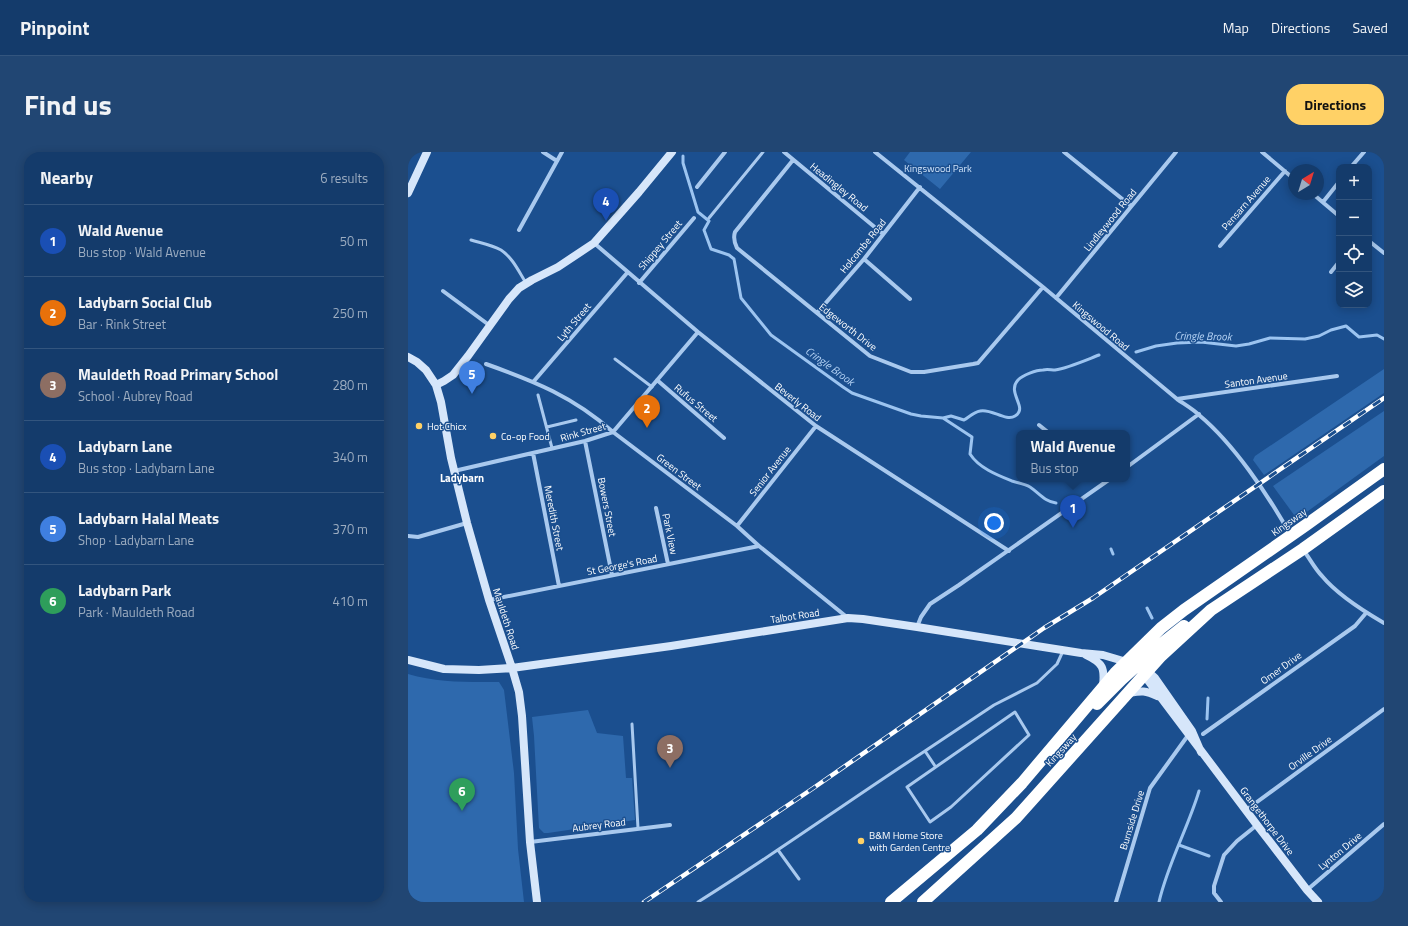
<!DOCTYPE html>
<html lang="en">
<head>
<meta charset="utf-8">
<style>
	:root { --surface:#143b6b; --page:#214673; --text:#f1f3f6; --muted:#9dadc1; --line:#33557e; --accent:#ffd166 }
	body { margin:0; font-family:"Titillium Web",sans-serif; background:var(--page); color:var(--text) }
	.controls { position:absolute; right:12px; top:12px; display:grid; overflow:hidden; border-radius:8px; box-shadow:0 2px 10px #0003 }
	.controls button { width:36px; height:36px; display:grid; place-items:center; padding:0; border:0; border-bottom:1px solid var(--line); background:var(--surface); color:var(--text); font:20px sans-serif }
	.compass { position:absolute; left:880px; top:12px; width:36px; height:36px; border-radius:50%; background:var(--surface); box-shadow:0 2px 10px #0003; rotate:38deg }
	.you { position:absolute; left:586px; top:371px; width:14px; height:14px; margin:-10px; border:3px solid #fff; border-radius:50%; background:#1a73e8; box-shadow:0 0 0 6px #1a73e833 }
	.badge { display:grid; place-items:center; width:26px; height:26px; border-radius:50%; background:var(--accent); color:#fff; font-size:13px; font-weight:700 }
	.pin { position:absolute; translate:-50% -33px; filter:drop-shadow(0 1px 2px #0008) }
	.pin::after { content:''; position:absolute; top:21px; width:14px; height:12px; background:inherit; clip-path:polygon(0 0,100% 0,50% 100%) }
	.popup { position:absolute; left:608px; top:278px; width:114px; height:52px; box-sizing:border-box; display:grid; place-content:center; border-radius:8px; background:var(--surface); filter:drop-shadow(0 1px 3px #0005); font-size:13px; white-space:nowrap; color:var(--muted) }
	.popup b { font-size:15px; color:var(--text) }
	.popup::after { content:''; position:absolute; left:50%; top:100%; margin-left:-8px; border:8px solid transparent; border-top-color:var(--surface) }
	.list { margin:0; padding:0; list-style:none }
	h2 { display:flex; justify-content:space-between; align-items:center; height:52px; margin:0; padding:0 16px; font-size:17px }
	h2 small { font-size:13px; font-weight:400; color:var(--muted) }
	.list li { display:grid; grid-template-columns:26px 1fr auto; gap:12px; align-items:center; box-sizing:border-box; height:72px; padding:0 16px; border-top:1px solid var(--line) }
	.list b { display:block; font-size:15px; white-space:nowrap }
	.list p { margin:0; font-size:13px; white-space:nowrap; color:var(--muted) }
	.list em { font-size:13px; font-style:normal; color:var(--muted) }
	.icon { flex:none; width:22px; height:22px; fill:none; stroke:currentColor; stroke-width:2; stroke-linecap:round; stroke-linejoin:round }
	.map { position:relative; flex:none; width:976px; height:750px; overflow:hidden; border-radius:16px }
	header { display:flex; align-items:center; gap:24px; box-sizing:border-box; height:56px; padding:0 20px; background:var(--surface); border-bottom:1px solid var(--line) }
	header strong { font-size:19px }
	nav { display:flex; gap:22px; margin-inline-start:auto; font-size:14px }
	.intro { display:flex; align-items:center; justify-content:space-between; box-sizing:border-box; height:96px; padding:0 24px }
	h1 { margin:0; font-size:28px }
	.button { padding:10px 18px; border-radius:16px; background:var(--accent); color:#111; font-size:14px; font-weight:700 }
	main { display:flex; gap:24px; padding:0 24px }
	aside { flex:1; background:var(--surface); border-radius:16px; box-shadow:0 2px 10px #0003 }
	.map>svg:first-child { display:block }
	.green { fill:#2e69ad }
	.lines { fill:none; stroke-linecap:round; stroke-linejoin:round }
	.stream { stroke:#9cc4f0; stroke-width:3 }
	.lane { stroke:#a9c9ee; stroke-width:3 }
	.street { stroke:#a9c9ee; stroke-width:4 }
	.secondary { stroke:#d6e6fa; stroke-width:8 }
	.highway { stroke:#fff; stroke-width:12 }
	.rail-casing { stroke:#fff; stroke-width:4.5 }
	.rail { stroke:#1b4f8f; stroke-width:3; stroke-dasharray:9; stroke-linecap:butt }
	.poi-dot { fill:#ffd166; stroke:#1b4f8f; stroke-width:1.5 }
	.labels { text-anchor:middle; dominant-baseline:central; stroke-width:3; stroke-linejoin:round; paint-order:stroke }
	.park-label { font-size:10px; fill:#cfe3fa; stroke:#1b4f8f }
	.street-label { font-size:10px; fill:#fff; stroke:#1b4f8f }
	.poi-label { font-size:10px; fill:#fff; stroke:#1b4f8f; text-anchor:start }
	.water-label { font-size:11px; font-style:italic; fill:#b5d3f5; stroke:#1b4f8f }
	.neighbourhood-label { font-size:11px; font-weight:bold; fill:#fff; stroke:#1b4f8f }
</style>
</head>
<body>
<header>
<strong>Pinpoint</strong>
<nav><a>Map</a><a>Directions</a><a>Saved</a></nav>
</header>
<div class="intro"><h1>Find us</h1><a class="button">Directions</a></div>
<main>
<aside>
<h2>Nearby<small>6 results</small></h2>
<ul class="list">
<li><span class="badge" style="background:#1a4fb4">1</span><div><b>Wald Avenue</b><p>Bus stop · Wald Avenue</p></div><em>50 m</em></li>
<li><span class="badge" style="background:#e8710a">2</span><div><b>Ladybarn Social Club</b><p>Bar · Rink Street</p></div><em>250 m</em></li>
<li><span class="badge" style="background:#8d6e63">3</span><div><b>Mauldeth Road Primary School</b><p>School · Aubrey Road</p></div><em>280 m</em></li>
<li><span class="badge" style="background:#1a4fb4">4</span><div><b>Ladybarn Lane</b><p>Bus stop · Ladybarn Lane</p></div><em>340 m</em></li>
<li><span class="badge" style="background:#3f7fe0">5</span><div><b>Ladybarn Halal Meats</b><p>Shop · Ladybarn Lane</p></div><em>370 m</em></li>
<li><span class="badge" style="background:#2e9e5b">6</span><div><b>Ladybarn Park</b><p>Park · Mauldeth Road</p></div><em>410 m</em></li>
</ul>
</aside>
<div class="map">
<svg width="976" height="750" viewBox="0 0 976 750">
	<rect width="100%" height="100%" fill="#1b4f8f"/>
	<path class="green" d="M 502,0 L 563,0 L 532,37 L 496,8 Z
		M 976,217 L 976,241 L 856,323 L 845,308 L 847,304 Z
		M 976,259 L 976,304 L 889,367 L 865,334 Z
		M 0,522 C 30,531 60,530 91,530 L 96,538 L 106,621 L 110,697 L 116,750 L 0,750 Z
		M 180,558 L 189,581 L 215,584 L 218,626 L 224,626 L 227,668 L 140,681 L 136,681 L 131,676 L 126,584 L 124,565 Z"/>
	<g class="lines">
		<path class="stream" d="M 275,4 L 275,11 L 290,60 L 301,69 L 296,78 L 303,97 L 321,103 L 326,107 L 333,146 L 363,183 L 435,235 L 444,241 L 503,262 L 513,264 L 535,266 L 543,264 L 556,268 C 561,265 566,260 572,259 C 583,256 598,270 607,264 C 621,256 598,241 610,228 C 615,223 628,218 635,218 C 639,217 643,218 647,218 C 660,216 678,208 691,203
			M 728,200 L 748,194 L 769,191 L 793,190 L 828,194 L 841,192 L 862,186 L 897,187 L 911,184 L 923,178 L 938,174 L 951,185 L 969,183 L 976,187
			M 535,266 L 564,285 L 562,302 C 571,316 589,323 604,329 C 610,331 617,332 622,335 C 631,341 637,350 648,351
			M 703,397 L 705,402
			M 739,456 L 744,466
			M 799,567 L 800,546
			M 771,693 L 801,704
			M 751,750 C 760,711 780,676 791,639"/>
		<path class="lane" d="M 301,66 L 355,0
			M 63,88 C 73,91 84,93 93,98 C 105,106 111,120 118,131
			M 207,207 L 244,235
			M 130,243 L 144,296
			M 139,275 L 168,268
			M 607,560 L 621,583 L 543,655 L 522,670 L 499,635 Z
			M 224,572 L 230,676
			M 517,599 L 586,553 L 629,531 L 649,512 L 655,499
			M 370,698 L 391,727
			M 290,750 C 367,702 440,649 517,599 L 527,614"/>
		<path class="street" d="M 135,0 L 149,9
			M 376,0 L 475,82
			M 467,0 L 635,135 L 769,247 C 776,252 785,257 791,263 C 826,292 860,343 882,382
			M 656,0 L 723,54
			M 854,0 L 886,27
			M 385,8 L 327,80 C 325,86 326,90 329,96 L 462,204 L 503,220 L 516,220 L 565,212 L 570,211 L 635,135
			M 943,15 L 956,0
			M 289,35 L 317,0
			M 905,42 L 931,64
			M 915,50 L 931,30
			M 111,78 L 154,0
			M 961,89 L 976,101
			M 186,91 L 290,180 L 408,274 L 601,399
			M 812,94 L 877,19
			M 456,107 L 502,147
			M 923,120 L 931,110
			M 231,131 L 286,66
			M 35,139 L 81,173
			M 648,146 L 768,0
			M 409,161 L 456,107 L 512,35
			M 78,212 C 126,229 166,245 205,280 L 329,374 L 351,394 L 440,466
			M 249,228 L 316,286
			M 126,229 L 219,121
			M 769,247 L 929,224
			M 631,273 L 641,281
			M 177,289 L 204,423
			M 125,301 L 151,434
			M 719,315 L 791,262
			M 46,319 L 177,289 L 205,280 L 290,180
			M 248,356 L 260,412
			M 329,374 L 408,274
			M 0,384 L 10,385 L 59,371
			M 896,399 C 902,407 907,417 914,424 C 928,441 957,460 976,471
			M 81,448 L 351,394
			M 509,475 L 513,465 L 522,452 L 551,433 L 702,327
			M 795,582 L 947,474 L 958,461
			M 838,658 L 976,557
			M 122,690 L 262,673
			M 899,738 L 976,672
			M 708,750 L 742,636 L 781,582
			M 813,750 L 806,741 L 806,734 L 816,703 L 829,689 L 849,673"/>
		<path class="secondary" d="M 0,41 L 19,0
			M 0,205 L 9,210 L 18,218 L 28,233 L 33,250 L 43,306 L 59,371 L 81,448 L 104,516 L 111,540 L 114,564 L 122,690 L 129,750
			M 28,233 L 36,229 L 45,223 L 60,204 L 101,147 L 111,136 L 124,128 L 150,115 L 186,91 L 231,40 L 264,0
			M 678,503 C 695,511 697,516 695,534
			M 0,508 L 36,517 L 71,518 L 104,516 L 263,494 L 440,466 L 455,467 L 509,475 L 673,501 L 695,503 L 722,511
			M 737,517 L 747,526 L 784,579 L 793,600
			M 733,519 L 849,673 L 899,738 L 910,750
			M 720,541 C 733,539 737,538 749,544"/>
		<path class="highway" d="M 689,552 L 714,527 L 746,498 L 776,474
			M 483,750 L 569,678 L 614,631 L 707,521 L 753,476 L 776,458 L 898,373 L 976,317
			M 515,750 L 608,666 L 753,504 L 803,458 L 895,397 L 976,339"/>
		<g class="rail-casing">
			<path id="rail" d="M 236,750 L 404,637 L 636,476 L 685,446 L 976,246"/>
		</g>
		<use href="#rail" class="rail"/>
	</g>
	<g class="poi-dot">
		<circle cx="11" cy="274" r="4"/>
		<circle cx="85" cy="284" r="4"/>
		<circle cx="453" cy="689" r="4"/>
	</g>
	<g class="labels">
		<g class="park-label">
			<text x="530" y="16">Kingswood Park</text>
		</g>
		<g class="street-label">
			<text transform="translate(431 35) rotate(39)">Headingley Road</text>
			<text transform="translate(838 51) rotate(-49)">Pensarn Avenue</text>
			<text transform="translate(702 68) rotate(-51)">Lindleywood Road</text>
			<text transform="translate(252 93) rotate(-50)">Shippey Street</text>
			<text transform="translate(455 94) rotate(-51)">Holcombe Road</text>
			<text transform="translate(166 170) rotate(-50)">Lyth Street</text>
			<text transform="translate(693 174) rotate(40)">Kingswood Road</text>
			<text transform="translate(440 175) rotate(38)">Edgeworth Drive</text>
			<text transform="translate(848 228) rotate(-8)">Santon Avenue</text>
			<text transform="translate(390 250) rotate(38)">Beverly Road</text>
			<text transform="translate(288 251) rotate(40)">Rufus Street</text>
			<text transform="translate(175 280) rotate(-16)">Rink Street</text>
			<text transform="translate(362 319) rotate(-52)">Senior Avenue</text>
			<text transform="translate(271 320) rotate(37)">Green Street</text>
			<text transform="translate(199 355) rotate(79)">Bowers Street</text>
			<text transform="translate(146 366) rotate(79)">Meredith Street</text>
			<text transform="translate(881 370) rotate(-35)">Kingsway</text>
			<text transform="translate(262 382) rotate(78)">Park View</text>
			<text transform="translate(214 413) rotate(-11)">St George's Road</text>
			<text transform="translate(387 464) rotate(-9)">Talbot Road</text>
			<text transform="translate(98 467) rotate(72)">Mauldeth Road</text>
			<text transform="translate(873 516) rotate(-36)">Omer Drive</text>
			<text transform="translate(653 598) rotate(-48)">Kingsway</text>
			<text transform="translate(902 601) rotate(-36)">Orville Drive</text>
			<text transform="translate(724 668) rotate(-73)">Burnside Drive</text>
			<text transform="translate(859 669) rotate(53)">Grangethorpe Drive</text>
			<text transform="translate(191 673) rotate(-7)">Aubrey Road</text>
			<text transform="translate(932 699) rotate(-40)">Lynton Drive</text>
		</g>
		<g class="poi-label">
			<text x="19" y="274">Hot Chicx</text>
			<text x="93" y="284">Co-op Food</text>
			<text x="461" y="683">B&amp;M Home Store<tspan x="461" dy="12">with Garden Centre</tspan></text>
		</g>
		<g class="water-label">
			<text transform="translate(795 184) rotate(1)">Cringle Brook</text>
			<text transform="translate(422 214) rotate(36)">Cringle Brook</text>
		</g>
		<g class="neighbourhood-label">
			<text x="54" y="326">Ladybarn</text>
		</g>
	</g>
</svg>
<div class="controls">
<button>+</button>
<button>−</button>
<button><svg class="icon" aria-label="locate" viewBox="0 0 24 24"><circle cx="12" cy="12" r="6"/><path d="M12 2v4M12 18v4M2 12h4M18 12h4"/></svg></button>
<button><svg class="icon" aria-label="layers" viewBox="0 0 24 24"><path d="M12 4l9 5-9 5-9-5zM3 14l9 5 9-5"/></svg></button>
</div>
<svg class="compass" viewBox="-18 -18 36 36"><path d="M0-13l5 13h-10z" fill="#e53935"/><path d="M0 13l5-13h-10z" fill="#9dadc1"/></svg>
<div class="you"></div>
<div class="pin badge" style="left:665px;top:376px;background:#1a4fb4">1</div>
<div class="popup"><b>Wald Avenue</b>Bus stop</div>
<div class="pin badge" style="left:239px;top:276px;background:#e8710a">2</div>
<div class="pin badge" style="left:262px;top:616px;background:#8d6e63">3</div>
<div class="pin badge" style="left:198px;top:69px;background:#1a4fb4">4</div>
<div class="pin badge" style="left:64px;top:242px;background:#3f7fe0">5</div>
<div class="pin badge" style="left:54px;top:659px;background:#2e9e5b">6</div>
</div>
</main>
</body>
</html>
